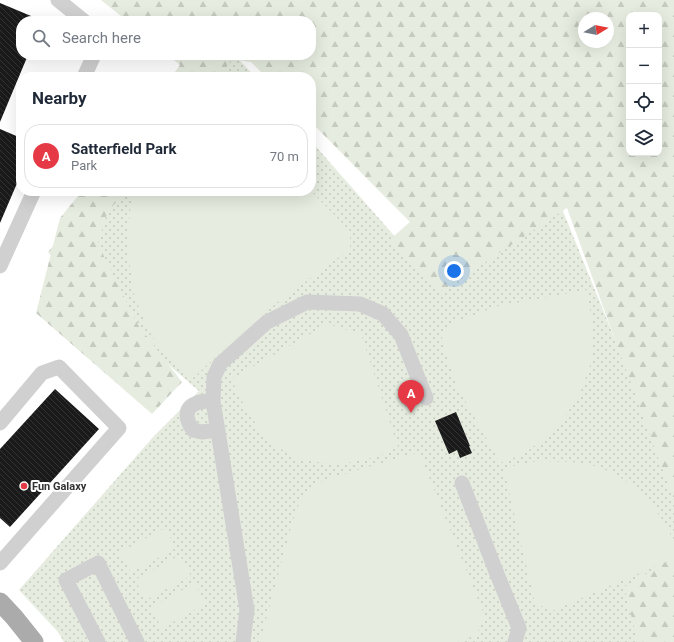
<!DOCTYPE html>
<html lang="en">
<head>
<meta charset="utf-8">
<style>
	:root { --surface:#fff; --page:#f6f6f7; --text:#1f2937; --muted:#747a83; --line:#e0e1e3; --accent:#e63946 }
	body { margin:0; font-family:Roboto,sans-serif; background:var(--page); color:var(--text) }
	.controls { position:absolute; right:12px; top:12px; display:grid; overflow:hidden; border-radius:8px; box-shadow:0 4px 16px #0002 }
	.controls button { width:36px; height:36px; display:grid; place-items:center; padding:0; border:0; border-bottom:1px solid var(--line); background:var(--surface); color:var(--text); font:20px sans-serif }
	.compass { position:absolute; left:578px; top:12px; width:36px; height:36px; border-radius:50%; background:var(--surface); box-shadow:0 4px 16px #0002; rotate:80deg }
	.you { position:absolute; left:454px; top:271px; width:14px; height:14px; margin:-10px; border:3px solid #fff; border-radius:50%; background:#1a73e8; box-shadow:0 0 0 6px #1a73e833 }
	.badge { display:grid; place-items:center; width:26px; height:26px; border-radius:50%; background:var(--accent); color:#fff; font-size:13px; font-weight:700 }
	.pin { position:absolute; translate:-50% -33px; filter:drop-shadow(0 1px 2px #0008) }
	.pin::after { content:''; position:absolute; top:21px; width:14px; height:12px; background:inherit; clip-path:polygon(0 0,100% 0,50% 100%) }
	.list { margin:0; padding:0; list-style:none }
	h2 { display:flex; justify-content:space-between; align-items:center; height:52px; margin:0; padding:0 16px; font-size:17px }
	h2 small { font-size:13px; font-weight:400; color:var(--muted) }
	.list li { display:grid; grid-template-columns:26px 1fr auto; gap:12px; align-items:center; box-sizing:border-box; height:64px; margin:0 8px 8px; padding:0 8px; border:1px solid var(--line); border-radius:16px }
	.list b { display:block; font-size:15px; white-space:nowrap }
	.list p { margin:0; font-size:13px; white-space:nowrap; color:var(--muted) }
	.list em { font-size:13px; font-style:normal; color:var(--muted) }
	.icon { flex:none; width:22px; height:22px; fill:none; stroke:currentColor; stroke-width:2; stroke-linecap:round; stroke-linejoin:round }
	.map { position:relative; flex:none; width:674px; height:642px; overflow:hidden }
	.search { position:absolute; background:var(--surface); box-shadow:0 4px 16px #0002; left:16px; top:16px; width:300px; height:44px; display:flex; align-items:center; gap:10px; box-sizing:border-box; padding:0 14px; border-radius:16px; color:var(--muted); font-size:15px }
	.panel { position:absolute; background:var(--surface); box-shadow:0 4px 16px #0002; left:16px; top:72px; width:300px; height:124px; border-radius:16px }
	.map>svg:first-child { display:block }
	.grass { fill:url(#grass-dots) }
	.forest { fill:url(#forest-firs); fill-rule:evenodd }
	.garden { fill:#e6ecdf }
	.building { fill:url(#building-back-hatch) }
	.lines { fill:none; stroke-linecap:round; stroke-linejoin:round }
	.minor { stroke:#d0d0d0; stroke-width:15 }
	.major { stroke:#ababab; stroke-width:19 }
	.poi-dot { fill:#e63946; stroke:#fff; stroke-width:1.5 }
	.labels { text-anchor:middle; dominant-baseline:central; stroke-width:4; stroke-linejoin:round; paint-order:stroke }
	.poi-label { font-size:11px; font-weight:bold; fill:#333; stroke:#fff; text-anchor:start }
</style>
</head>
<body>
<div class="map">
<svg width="674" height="642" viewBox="0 0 674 642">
	<defs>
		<pattern id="grass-dots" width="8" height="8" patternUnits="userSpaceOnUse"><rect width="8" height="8" fill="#e6ecdf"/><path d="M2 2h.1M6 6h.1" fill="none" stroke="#c6cbc0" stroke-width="1.8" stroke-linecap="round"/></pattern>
		<pattern id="forest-firs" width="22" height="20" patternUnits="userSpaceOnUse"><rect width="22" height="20" fill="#e6ecdf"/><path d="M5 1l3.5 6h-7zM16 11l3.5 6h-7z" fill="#c6cbc0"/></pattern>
		<pattern id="building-back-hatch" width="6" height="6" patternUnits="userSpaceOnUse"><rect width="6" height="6" fill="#1a1a1a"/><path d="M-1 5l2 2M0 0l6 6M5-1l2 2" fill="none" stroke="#333"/></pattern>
	</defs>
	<rect width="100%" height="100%" fill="#fff"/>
	<path class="grass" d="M 223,55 L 235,55 L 255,77 L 208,77 Z
		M 311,141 L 426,272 L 550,179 L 674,485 L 674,563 L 656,642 L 64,642 L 58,632 L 19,590 L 154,436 L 199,391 L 74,283 L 48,252 L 70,226 L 103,191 L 311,191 Z"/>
	<path class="forest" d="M 101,0 L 674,0 L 674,501 L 567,208 L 442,291 L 387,242 L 410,222 L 311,122 L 311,77 L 266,77 L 251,62 L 232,59 L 218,77 L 171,77 L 180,65 L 168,55 L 311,55 L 311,21 L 127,21 ZM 629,15 L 659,15 L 659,153 L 629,153 ZM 584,18 L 608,18 L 608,42 L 584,42 Z
		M 82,191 L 125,191 L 107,213 L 98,244 L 138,325 L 182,382 L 152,414 L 36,313 L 60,218 Z
		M 674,557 L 674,642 L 638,642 L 624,587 Z"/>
	<path class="garden" d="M 134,191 L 311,191 L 350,231 L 350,249 L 262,314 L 190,381 L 160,349 L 145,324 L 133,291 L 128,249 L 130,211 Z
		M 587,290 L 593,328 L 592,360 L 581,391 L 565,417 L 547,436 L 524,454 L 500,463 L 457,386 L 441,340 L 449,324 L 498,306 Z
		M 328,324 L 361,334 L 398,447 L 387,453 L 368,459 L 342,464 L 316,462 L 298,459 L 276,446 L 259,429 L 245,407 L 231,379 Z
		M 419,452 L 485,617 L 476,635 L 458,642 L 260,642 L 291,527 L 298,506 L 305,496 L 314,487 L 324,480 Z
		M 539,461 L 572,462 L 600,467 L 623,479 L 647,498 L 666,525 L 674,542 L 674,558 L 552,611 L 535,603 L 504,470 L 518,464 Z
		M 165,528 L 176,548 L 131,573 L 120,552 Z
		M 180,555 L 191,576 L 146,600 L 135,580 Z
		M 195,583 L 206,604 L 162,628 L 150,608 Z"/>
	<path class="building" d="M 0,3 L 43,21 L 21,21 L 21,55 L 28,55 L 0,122 Z
		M 0,129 L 21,138 L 21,174 L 0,223 Z
		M 55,389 L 99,429 L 10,527 L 0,518 L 0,449 Z
		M 456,412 L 470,446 L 469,446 L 472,453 L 460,458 L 457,450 L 449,454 L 435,421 Z"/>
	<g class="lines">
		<path class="minor" d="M 58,0 L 84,21
			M 84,77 L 94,55
			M 0,266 L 34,191
			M 213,401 C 208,401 201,401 197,403 C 183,408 186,420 193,430 L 202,432 L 218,430
			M 0,423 L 42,373 L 59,367 L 119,428 L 0,563
			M 462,483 L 497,574 L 519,628 L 515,642
			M 98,642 L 66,580 L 98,563 L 137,642
			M 243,642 L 247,610 L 213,401 L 214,377 L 220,364 L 267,322 L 307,302 L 360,304 L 383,314 L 401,335 L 426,398"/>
		<path class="major" d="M 0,602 L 14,617 L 34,642"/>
	</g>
	<circle class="poi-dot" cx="24" cy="486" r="4"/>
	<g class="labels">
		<g class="poi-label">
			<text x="32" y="486">Fun Galaxy</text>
		</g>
	</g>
</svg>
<div class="controls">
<button>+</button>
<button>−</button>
<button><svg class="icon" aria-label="locate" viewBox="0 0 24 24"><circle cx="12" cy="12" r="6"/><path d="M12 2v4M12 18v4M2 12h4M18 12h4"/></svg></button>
<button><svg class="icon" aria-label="layers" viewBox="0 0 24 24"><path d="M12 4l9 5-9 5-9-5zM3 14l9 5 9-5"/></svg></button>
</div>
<svg class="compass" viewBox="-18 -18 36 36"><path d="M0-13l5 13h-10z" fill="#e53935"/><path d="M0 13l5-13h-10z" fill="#747a83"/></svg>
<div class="you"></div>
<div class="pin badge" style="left:411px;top:413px">A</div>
<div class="search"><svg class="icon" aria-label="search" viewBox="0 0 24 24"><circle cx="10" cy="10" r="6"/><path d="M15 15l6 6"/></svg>Search here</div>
<section class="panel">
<h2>Nearby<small></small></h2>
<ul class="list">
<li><span class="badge">A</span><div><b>Satterfield Park</b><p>Park</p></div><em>70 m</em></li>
</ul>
</section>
</div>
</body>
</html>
